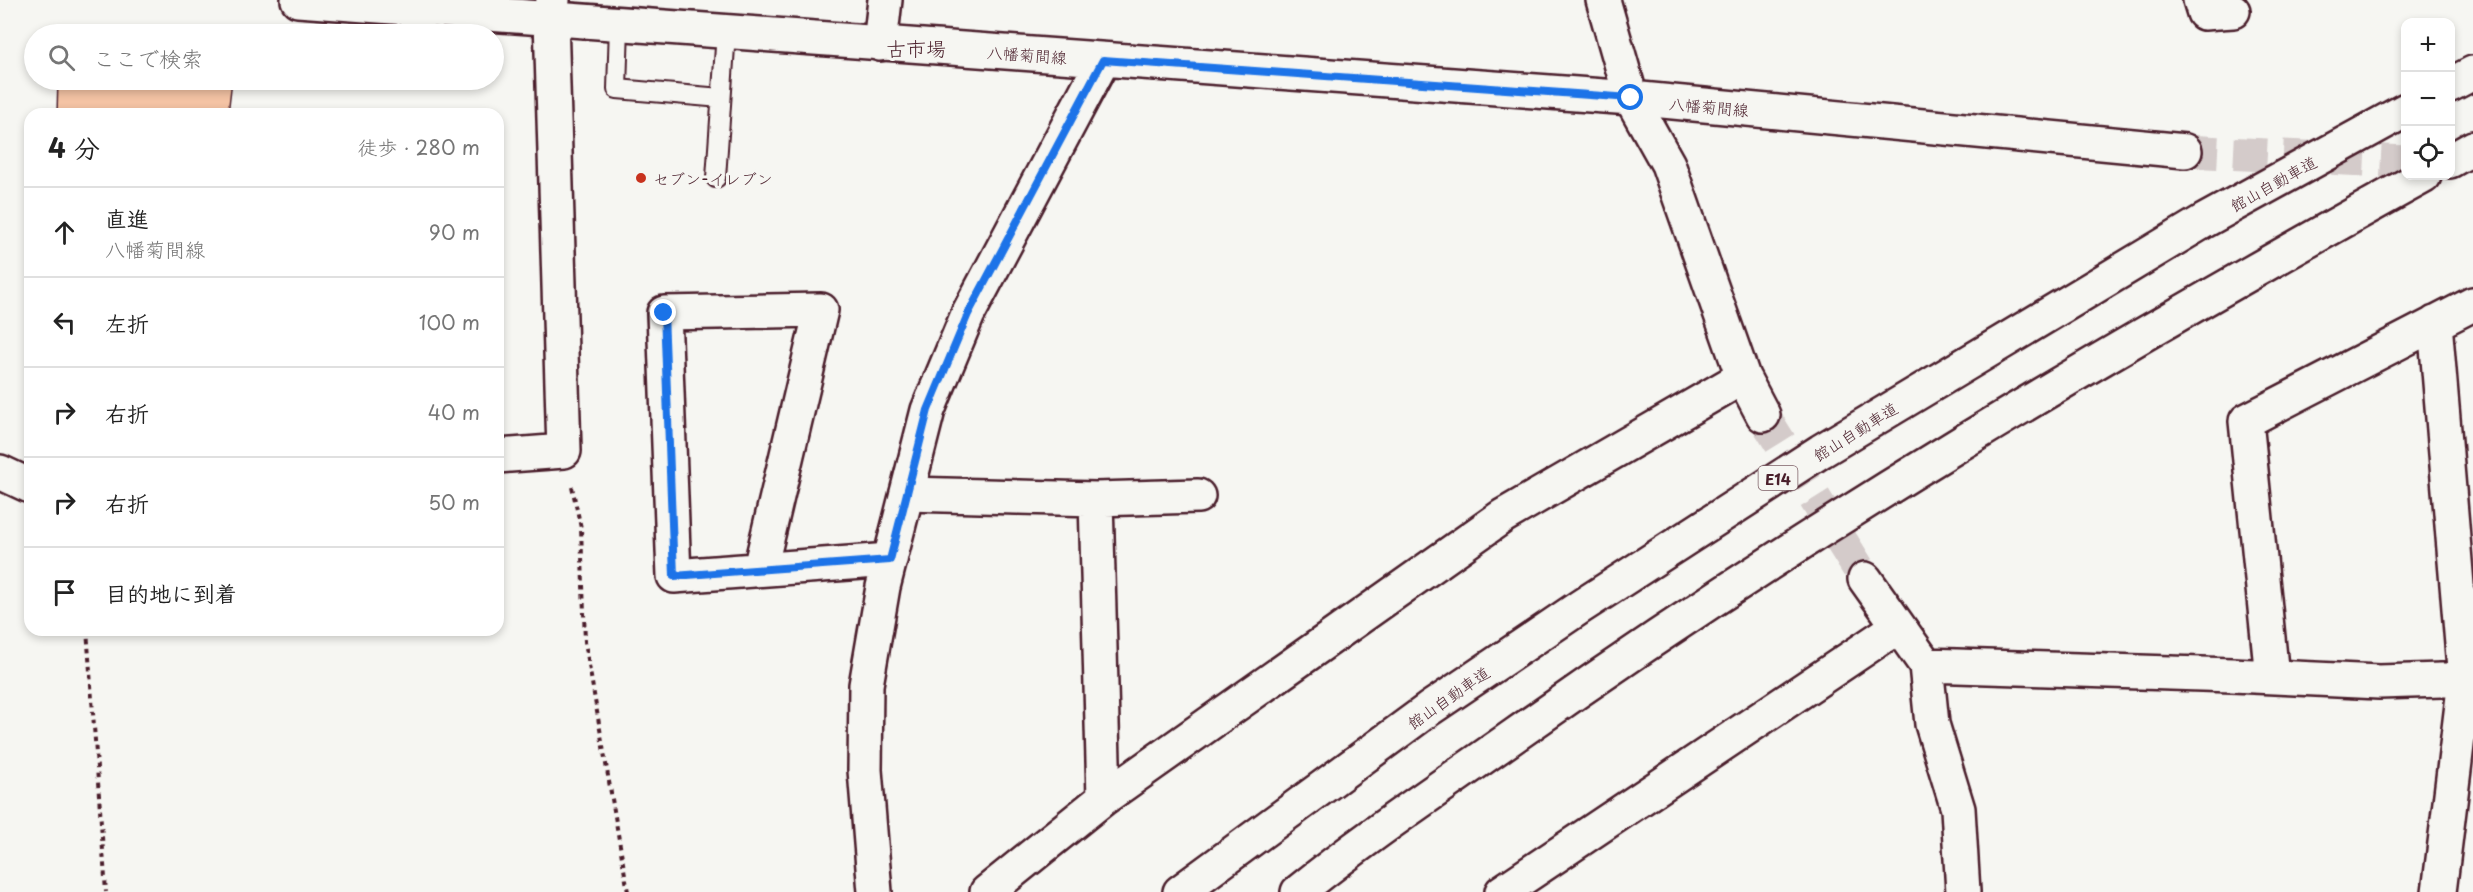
<!DOCTYPE html>
<html lang="ja">
<head>
<meta charset="utf-8">
<style>
	:root { --surface:#fff; --page:#f6f6f6; --text:#222; --muted:#767676; --line:#e0e0e0 }
	body { margin:0; font-family:"Playpen Sans","Klee One",sans-serif; background:var(--page); color:var(--text) }
	.controls { position:absolute; right:18px; top:18px; display:grid; overflow:hidden; border-radius:12px; box-shadow:0 3px 9px #0003 }
	.controls button { width:54px; height:54px; display:grid; place-items:center; padding:0; border:0; border-bottom:2px solid var(--line); background:var(--surface); color:var(--text); font:30px sans-serif }
	.stop { position:absolute; width:18px; height:18px; margin:-14px; border:4px solid #1a73e8; border-radius:50%; background:#fff }
	.stop.end { background:#1a73e8; border-color:#fff; box-shadow:0 2px 6px #0008 }
	.list { margin:0; padding:0; list-style:none }
	h2 { display:flex; justify-content:space-between; align-items:center; height:78px; margin:0; padding:0 24px; font-size:26px }
	h2 small { font-size:20px; font-weight:400; color:var(--muted) }
	.list li { display:grid; grid-template-columns:39px 1fr auto; gap:18px; align-items:center; box-sizing:border-box; height:90px; padding:0 24px; border-top:2px solid var(--line) }
	.list b { display:block; font-size:22px; white-space:nowrap }
	.list p { margin:0; font-size:20px; white-space:nowrap; color:var(--muted) }
	.list em { font-size:20px; font-style:normal; color:var(--muted) }
	.icon { flex:none; width:33px; height:33px; fill:none; stroke:currentColor; stroke-width:2; stroke-linecap:round; stroke-linejoin:round }
	.map { position:relative; flex:none; width:2473px; height:892px; overflow:hidden }
	.search { position:absolute; background:var(--surface); box-shadow:0 3px 9px #0003; left:24px; top:24px; width:480px; height:66px; display:flex; align-items:center; gap:15px; box-sizing:border-box; padding:0 21px; border-radius:33px; color:var(--muted); font-size:22px }
	.panel { position:absolute; background:var(--surface); box-shadow:0 3px 9px #0003; left:24px; top:108px; width:480px; height:528px; border-radius:18px }
	.map>svg:first-child { display:block }
	.building { fill:#f4c3a4; stroke:#4a1f2b; stroke-width:1.5 }
	.lines { fill:none; stroke-linecap:round; stroke-linejoin:round }
	.street-tunnel { stroke:#d4cbca; stroke-width:33; stroke-dasharray:33 16; stroke-linecap:butt }
	.secondary-tunnel { stroke:#d4cbca; stroke-width:33; stroke-dasharray:33 16; stroke-linecap:butt }
	.lane-casing { stroke:#4a1f2b; stroke-width:22 }
	.street-casing { stroke:#4a1f2b; stroke-width:38 }
	.secondary-casing { stroke:#4a1f2b; stroke-width:38 }
	.highway-casing { stroke:#4a1f2b; stroke-width:38 }
	.path { stroke:#4a1f2b; stroke-width:4; stroke-dasharray:4.5 4.5; stroke-linecap:butt }
	.lane { stroke:#f6f6f2; stroke-width:18 }
	.street { stroke:#f6f6f2; stroke-width:33 }
	.secondary { stroke:#f6f6f2; stroke-width:33 }
	.highway { stroke:#f6f6f2; stroke-width:33 }
	.route { stroke:#1a73e8; stroke-width:8 }
	.poi-dot { fill:#c8321e; stroke:#f6f6f2; stroke-width:2 }
	.labels { text-anchor:middle; dominant-baseline:central; stroke-width:6; stroke-linejoin:round; paint-order:stroke }
	.shield { fill:#f6f6f2; stroke:#7e6067; stroke-width:1.5 }
	.shield-label { font-size:15px; font-weight:bold; fill:#4a1f2b }
	.street-label { font-size:16px; fill:#4a1f2b; stroke:#f6f6f2 }
	.poi-label { font-size:16px; fill:#4a1f2b; stroke:#f6f6f2; text-anchor:start }
	.quarter-label { font-size:20px; fill:#4a1f2b; stroke:#f6f6f2 }
</style>
</head>
<body>
<div class="map">
<svg width="2473" height="892" viewBox="0 0 2473 892">
	<rect width="100%" height="100%" fill="#f6f6f2"/>
	<filter id="ink" filterUnits="userSpaceOnUse"><feTurbulence type="fractalNoise" baseFrequency=".0167" numOctaves="2"/><feDisplacementMap in="SourceGraphic" scale="12" xChannelSelector="R" yChannelSelector="G"/><feConvolveMatrix kernelMatrix="1 2 1 2 8 2 1 2 1" color-interpolation-filters="sRGB"/></filter>
	<g filter="url(#ink)">
		<path class="building" d="M 58,80 L 232,80 L 228,114 L 57,114 Z"/>
		<g class="lines">
			<path class="street-tunnel" d="M 1763,415 L 1865,579"/>
			<path class="secondary-tunnel" d="M 2185,151 L 2406,162"/>
			<g class="lane-casing">
				<path id="lane" d="M 619,25 L 617,89 L 721,98
					M 716,178 L 726,32"/>
			</g>
			<g class="street-casing">
				<path id="street" d="M 1603,0 L 1631,98 L 1668,164 L 1743,377 L 1763,415
					M 2200,0 L 2204,13 L 2233,11
					M 880,44 L 885,0
					M 2435,323 L 2465,680 L 2439,892
					M 498,456 L 564,451 L 551,19 L 553,0
					M 0,472 L 30,486
					M 907,494 L 1096,499 L 1198,496
					M 1096,499 L 1104,798
					M 760,569 L 821,310 L 664,313 L 674,576 L 890,560
					M 1865,579 L 1926,665 L 1932,724 L 1958,809 L 1963,892
					M 1926,665 L 2232,675 L 2379,682 L 2473,679
					M 2272,677 L 2246,421 L 2473,304
					M 987,892 L 1104,798 L 1503,516 L 1743,377
					M 1502,892 L 1897,627"/>
			</g>
			<g class="secondary-casing">
				<path id="secondary" d="M 298,0 L 1631,98 L 2185,151
					M 875,892 L 865,770 L 866,685 L 883,587 L 928,410 L 968,314 L 1103,60"/>
			</g>
			<g class="highway-casing">
				<path id="highway" d="M 2450,85 L 2473,73
					M 2450,161 L 2473,148
					M 1180,892 L 1429,709 L 1580,607 L 1821,451 L 2204,221 L 2406,110
					M 1298,892 C 1367,836 1443,786 1515,735 C 1806,529 2112,348 2424,176"/>
			</g>
			<path class="path" d="M 572,487 L 581,528 L 585,642 L 628,892
				M 87,630 L 106,892"/>
			<use href="#lane" class="lane"/>
			<use href="#street" class="street"/>
			<use href="#secondary" class="secondary"/>
			<use href="#highway" class="highway"/>
		</g>
	</g>
	<g class="lines" filter="url(#ink)">
		<path class="route" d="M 664,313 L 674,576 L 890,560 L 928,410 L 968,314 L 1103,60 L 1631,98"/>
	</g>
	<circle class="poi-dot" cx="641" cy="178" r="6"/>
	<g class="labels">
		<rect class="shield" x="1758.5" y="466" width="39" height="24" rx="4.5"/>
		<g class="shield-label">
			<text x="1778" y="478">E14</text>
		</g>
		<g class="street-label">
			<text transform="translate(1027 54) rotate(4)">八幡菊間線</text>
			<text transform="translate(1709 106) rotate(5)">八幡菊間線</text>
			<text transform="translate(2273 183) rotate(-29)">館山自動車道</text>
			<text transform="translate(1855 431) rotate(-32)">館山自動車道</text>
			<text transform="translate(1448 697) rotate(-35)">館山自動車道</text>
		</g>
		<g class="poi-label">
			<text x="653" y="178">セブン-イレブン</text>
		</g>
		<g class="quarter-label">
			<text x="916" y="48">古市場</text>
		</g>
	</g>
</svg>
<div class="controls">
<button>+</button>
<button>−</button>
<button><svg class="icon" aria-label="locate" viewBox="0 0 24 24"><circle cx="12" cy="12" r="6"/><path d="M12 2v4M12 18v4M2 12h4M18 12h4"/></svg></button>
</div>
<div class="stop" style="left:1631px;top:98px"></div>
<div class="stop end" style="left:664px;top:313px"></div>
<div class="search"><svg class="icon" aria-label="search" viewBox="0 0 24 24"><circle cx="10" cy="10" r="6"/><path d="M15 15l6 6"/></svg>ここで検索</div>
<section class="panel">
<h2>4 分<small>徒歩 · 280 m</small></h2>
<ul class="list">
<li><svg class="icon" aria-label="ahead" viewBox="0 0 24 24"><path d="M12 20V5M6 11l6-6 6 6"/></svg><div><b>直進</b><p>八幡菊間線</p></div><em>90 m</em></li>
<li><svg class="icon" aria-label="left" viewBox="0 0 24 24"><path d="M17 20v-9H6M10 6l-5 5 5 5"/></svg><div><b>左折</b></div><em>100 m</em></li>
<li><svg class="icon" aria-label="right" viewBox="0 0 24 24"><path d="M7 20v-9h11M14 6l5 5-5 5"/></svg><div><b>右折</b></div><em>40 m</em></li>
<li><svg class="icon" aria-label="right" viewBox="0 0 24 24"><path d="M7 20v-9h11M14 6l5 5-5 5"/></svg><div><b>右折</b></div><em>50 m</em></li>
<li><svg class="icon" aria-label="arrive" viewBox="0 0 24 24"><path d="M6 21V4h12l-3 4 3 4H6"/></svg><div><b>目的地に到着</b></div></li>
</ul>
</section>
</div>
</body>
</html>
